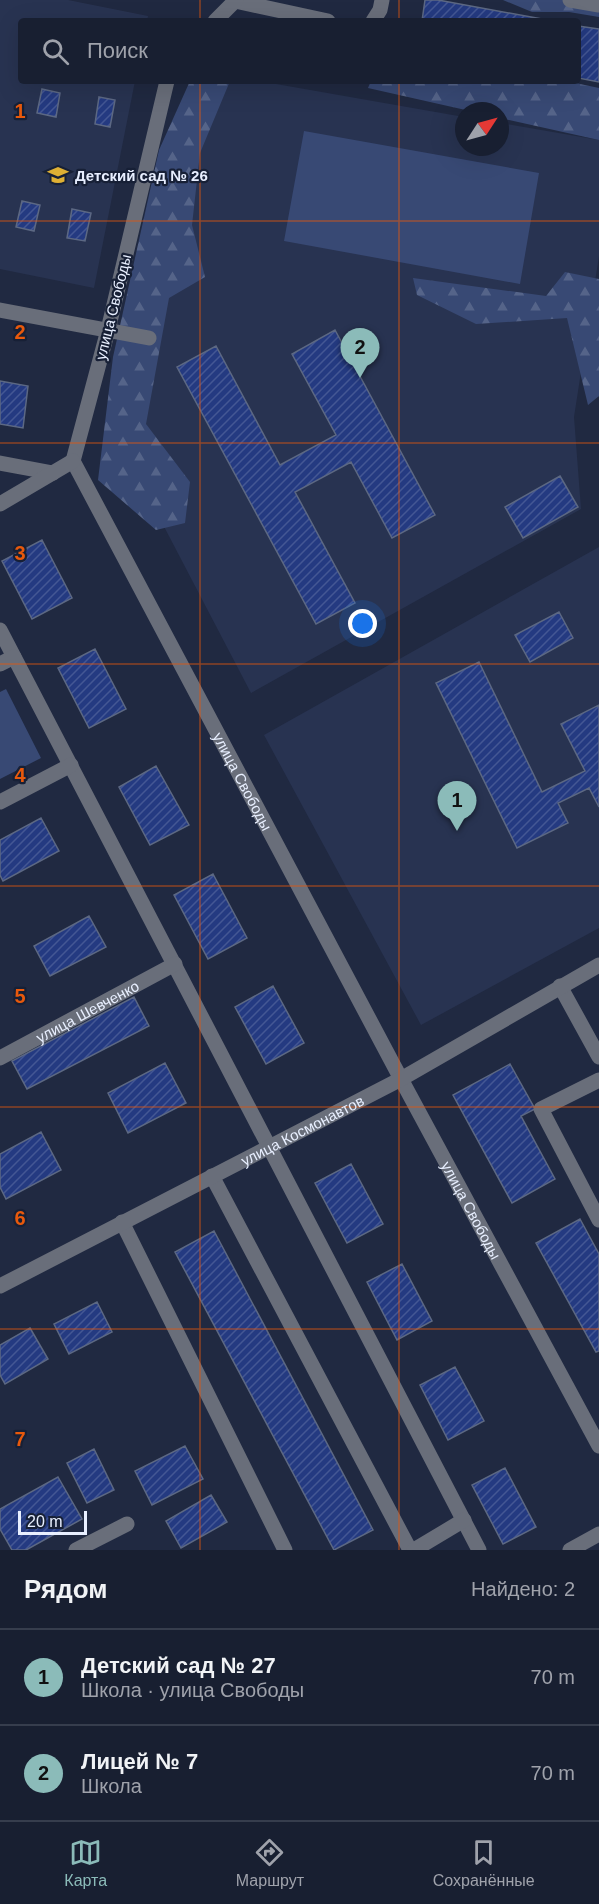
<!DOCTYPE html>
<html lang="ru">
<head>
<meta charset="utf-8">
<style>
	:root { --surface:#181f31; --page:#252c3d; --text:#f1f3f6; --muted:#9fa2ab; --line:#363d4d; --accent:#8bbbb9 }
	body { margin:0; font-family:Helvetica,sans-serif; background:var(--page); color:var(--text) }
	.compass { position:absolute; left:455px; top:102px; width:54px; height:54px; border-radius:50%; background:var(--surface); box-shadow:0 6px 24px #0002; rotate:54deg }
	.scale { position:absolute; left:18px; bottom:15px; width:69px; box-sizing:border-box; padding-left:6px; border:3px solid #e8efff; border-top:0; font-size:16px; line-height:21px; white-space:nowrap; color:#e8efff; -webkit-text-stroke:4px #172036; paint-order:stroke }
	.you { position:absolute; left:363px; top:624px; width:21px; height:21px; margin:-15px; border:4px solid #fff; border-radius:50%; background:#1a73e8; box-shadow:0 0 0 9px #1a73e833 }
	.badge { display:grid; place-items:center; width:39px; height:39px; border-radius:50%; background:var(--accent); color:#111; font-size:20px; font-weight:700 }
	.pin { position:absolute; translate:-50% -50px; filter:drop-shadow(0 2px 3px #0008) }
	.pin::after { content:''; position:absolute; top:32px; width:21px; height:18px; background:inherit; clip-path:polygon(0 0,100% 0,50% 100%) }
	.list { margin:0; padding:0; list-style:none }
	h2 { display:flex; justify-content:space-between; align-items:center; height:78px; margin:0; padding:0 24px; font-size:26px }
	h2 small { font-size:20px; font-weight:400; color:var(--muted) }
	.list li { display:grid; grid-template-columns:39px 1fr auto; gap:18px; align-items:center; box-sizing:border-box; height:96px; padding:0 24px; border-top:2px solid var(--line) }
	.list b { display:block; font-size:22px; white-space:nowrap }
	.list p { margin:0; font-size:20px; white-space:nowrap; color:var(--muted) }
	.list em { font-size:20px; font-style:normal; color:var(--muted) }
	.icon { flex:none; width:33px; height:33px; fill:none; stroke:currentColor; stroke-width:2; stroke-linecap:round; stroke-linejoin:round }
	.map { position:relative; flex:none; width:599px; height:1550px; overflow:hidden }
	.search { position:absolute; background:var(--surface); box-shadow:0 6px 24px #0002; left:18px; right:18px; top:18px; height:66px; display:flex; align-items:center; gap:15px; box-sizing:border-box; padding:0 21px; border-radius:6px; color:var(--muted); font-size:22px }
	.sheet { height:270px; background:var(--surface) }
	nav { display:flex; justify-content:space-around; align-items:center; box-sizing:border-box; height:84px; border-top:2px solid var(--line); background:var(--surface); font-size:16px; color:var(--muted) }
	nav a { display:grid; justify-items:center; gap:3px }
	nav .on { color:var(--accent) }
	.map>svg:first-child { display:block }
	.built { fill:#283351 }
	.forest { fill:url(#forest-firs) }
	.garden { fill:#384974 }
	.building { fill:url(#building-hatch); stroke:#5c6883; stroke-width:1.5 }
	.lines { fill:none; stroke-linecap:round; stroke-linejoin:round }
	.minor { stroke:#696e7a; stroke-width:15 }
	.grid { fill:none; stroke:#e8590c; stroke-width:1.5; stroke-opacity:0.55 }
	.labels { text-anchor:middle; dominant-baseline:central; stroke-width:4.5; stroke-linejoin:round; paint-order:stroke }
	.poi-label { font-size:15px; font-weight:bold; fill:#e8efff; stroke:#172036; text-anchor:start }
	.street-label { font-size:15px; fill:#e8efff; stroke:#172036 }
	.grid-label { font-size:20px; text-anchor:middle; font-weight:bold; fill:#e8590c; stroke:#172036; stroke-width:4.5; stroke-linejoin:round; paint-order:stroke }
</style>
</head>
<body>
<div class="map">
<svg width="599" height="1550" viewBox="0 0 599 1550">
	<defs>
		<pattern id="forest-firs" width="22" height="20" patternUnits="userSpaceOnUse" patternTransform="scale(1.5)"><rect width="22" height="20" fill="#384974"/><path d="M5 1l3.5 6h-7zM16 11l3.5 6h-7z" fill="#556489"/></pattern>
		<pattern id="building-hatch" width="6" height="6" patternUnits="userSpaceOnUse" patternTransform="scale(1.5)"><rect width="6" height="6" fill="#243a81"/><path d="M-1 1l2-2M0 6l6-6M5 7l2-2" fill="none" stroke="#445794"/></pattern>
	</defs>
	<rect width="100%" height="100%" fill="#202941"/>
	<path class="built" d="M 0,0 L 68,0 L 148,16 L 147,21 L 21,21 L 21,81 L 135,81 L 94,288 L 0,269 Z
		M 207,81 L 259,81 L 464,117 L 464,147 L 500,147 L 500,123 L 599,140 L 599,256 L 574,417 L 581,509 L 251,693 L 124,450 Z
		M 599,547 L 599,928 L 421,1025 L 264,735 Z"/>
	<path class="forest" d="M 503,0 L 599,0 L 599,17 L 569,12 L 532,12 Z
		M 190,81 L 230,81 L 200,153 L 192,225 L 205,277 L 169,298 L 146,424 L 190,482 L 185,523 L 156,530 L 98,480 L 113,357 L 159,150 Z
		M 371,81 L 566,81 L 599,88 L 599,140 L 500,118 L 500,111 L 470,111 L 368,88 Z
		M 565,272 L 599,279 L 599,396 L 588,405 L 567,318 L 476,324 L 417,295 L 413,278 L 546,296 Z"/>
	<path class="garden" d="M 304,131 L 539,173 L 520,284 L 284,241 Z
		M 6,689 L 41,758 L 0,779 L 0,692 Z"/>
	<path class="building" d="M 425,0 L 438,0 L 553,21 L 422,21 Z
		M 578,26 L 599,29 L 599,82 L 578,78 Z
		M 42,89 L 60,93 L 56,117 L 37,113 Z
		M 99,97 L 115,100 L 110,127 L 95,124 Z
		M 22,201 L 40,205 L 34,231 L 16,227 Z
		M 72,209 L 91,213 L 85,241 L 67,238 Z
		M 335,330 L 435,515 L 392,538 L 351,462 L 295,492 L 355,603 L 316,624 L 177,367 L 216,346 L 280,465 L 336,435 L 292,354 Z
		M 0,381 L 28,386 L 23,428 L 0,424 Z
		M 560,476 L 578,507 L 523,538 L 505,507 Z
		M 42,540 L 72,598 L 32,619 L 2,561 Z
		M 559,612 L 573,638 L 530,662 L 515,635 Z
		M 95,649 L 126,709 L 89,728 L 58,668 Z
		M 479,662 L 542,792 L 585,771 L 561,724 L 599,705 L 599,807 L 589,788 L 558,803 L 568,823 L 517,848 L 436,683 Z
		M 156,766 L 189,825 L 150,845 L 119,787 Z
		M 41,818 L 59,851 L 3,881 L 0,875 L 0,840 Z
		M 213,874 L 247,938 L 208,959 L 174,895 Z
		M 89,916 L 106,947 L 50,976 L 34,946 Z
		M 273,986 L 304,1043 L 266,1064 L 235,1007 Z
		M 134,997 L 149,1026 L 27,1089 L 12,1061 Z
		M 165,1063 L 186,1103 L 128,1133 L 108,1093 Z
		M 510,1064 L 535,1109 L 521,1116 L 555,1179 L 512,1203 L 453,1095 Z
		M 41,1132 L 61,1170 L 6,1199 L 0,1187 L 0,1154 Z
		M 351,1164 L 383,1224 L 347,1243 L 315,1183 Z
		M 580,1219 L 599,1254 L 599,1351 L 596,1352 L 536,1243 Z
		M 214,1231 L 373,1530 L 334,1550 L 175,1252 Z
		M 402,1264 L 432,1321 L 397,1340 L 367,1282 Z
		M 97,1302 L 112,1332 L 69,1354 L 54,1324 Z
		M 30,1328 L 48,1359 L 5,1384 L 0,1375 L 0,1345 Z
		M 455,1367 L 484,1421 L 448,1440 L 420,1385 Z
		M 185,1446 L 203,1479 L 152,1505 L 135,1471 Z
		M 94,1449 L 114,1490 L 87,1503 L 67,1463 Z
		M 505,1468 L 536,1527 L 503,1544 L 472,1485 Z
		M 58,1477 L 82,1519 L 26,1550 L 12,1550 L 0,1529 L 0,1509 Z
		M 211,1495 L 227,1522 L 181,1548 L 166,1521 Z"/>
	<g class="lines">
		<g class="minor">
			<path d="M 570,0 L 599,5"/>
			<path d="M 235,1 L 328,21"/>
			<path d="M 215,21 L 236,0"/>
			<path d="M 373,21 L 380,10 L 382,0"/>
			<path id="s1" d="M 167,81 L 108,330 L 73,461 L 401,1079 L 599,1446"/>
			<path d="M 0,310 L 149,338"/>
			<path d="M 0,463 L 53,473"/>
			<path d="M 0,504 L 73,461"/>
			<path d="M 0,630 L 479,1550"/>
			<path d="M 0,664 L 14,657"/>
			<path d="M 0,802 L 71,765"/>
			<path d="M 560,986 L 599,1057"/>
			<path id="s2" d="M 0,1058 L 175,964"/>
			<path d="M 599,1080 L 541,1109 L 599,1220"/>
			<path d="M 212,1176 L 410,1550"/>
			<path d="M 122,1222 L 285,1550"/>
			<path id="s3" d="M 0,1286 L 401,1079 L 599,965"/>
			<path d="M 76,1550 L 127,1524"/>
			<path d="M 414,1550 L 464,1520"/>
			<path d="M 570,1550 L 599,1534"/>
		</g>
	</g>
	<path class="grid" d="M 200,0 L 200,21M 399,0 L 399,21M 200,81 L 200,1550M 399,81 L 399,1550M 0,221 L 599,221M 0,443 L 599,443M 0,664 L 599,664M 0,886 L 599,886M 0,1107 L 599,1107M 0,1329 L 599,1329"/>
	<defs>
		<g id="school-bare" transform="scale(1.62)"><path d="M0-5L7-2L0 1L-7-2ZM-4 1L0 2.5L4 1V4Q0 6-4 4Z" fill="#dfb034" stroke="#172036" stroke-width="2.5" paint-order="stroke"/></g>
	</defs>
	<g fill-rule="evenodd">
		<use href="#school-bare" x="58" y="175"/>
	</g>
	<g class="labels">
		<g class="poi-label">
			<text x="75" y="175">Детский сад № 26</text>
		</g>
		<g class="street-label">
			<text transform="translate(113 307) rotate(-76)">улица Свободы</text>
			<text stroke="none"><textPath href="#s1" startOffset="754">улица Свободы</textPath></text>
			<text stroke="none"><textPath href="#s2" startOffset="99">улица Шевченко</textPath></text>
			<text stroke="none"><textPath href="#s3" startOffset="340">улица Космонавтов</textPath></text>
			<text stroke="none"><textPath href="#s1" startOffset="1240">улица Свободы</textPath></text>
		</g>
	</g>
	<g class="grid-label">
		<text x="20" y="118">1</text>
		<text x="20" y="339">2</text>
		<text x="20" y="560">3</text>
		<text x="20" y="782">4</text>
		<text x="20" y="1003">5</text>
		<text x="20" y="1225">6</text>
		<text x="20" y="1446">7</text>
	</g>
</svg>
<svg class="compass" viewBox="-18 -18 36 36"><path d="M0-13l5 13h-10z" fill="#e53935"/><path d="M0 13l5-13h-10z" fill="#9fa2ab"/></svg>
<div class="scale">20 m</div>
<div class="you"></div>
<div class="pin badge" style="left:457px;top:831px">1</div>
<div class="pin badge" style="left:360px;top:378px">2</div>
<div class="search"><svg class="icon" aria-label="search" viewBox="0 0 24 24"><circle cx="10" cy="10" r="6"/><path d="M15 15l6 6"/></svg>Поиск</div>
</div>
<section class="sheet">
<h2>Рядом<small>Найдено: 2</small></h2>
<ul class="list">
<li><span class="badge">1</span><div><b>Детский сад № 27</b><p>Школа · улица Свободы</p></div><em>70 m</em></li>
<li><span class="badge">2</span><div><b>Лицей № 7</b><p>Школа</p></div><em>70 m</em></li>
</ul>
</section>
<nav>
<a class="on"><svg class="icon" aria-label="map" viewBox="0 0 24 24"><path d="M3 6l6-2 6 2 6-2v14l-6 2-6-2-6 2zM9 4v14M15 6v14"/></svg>Карта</a>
<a><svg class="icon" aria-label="directions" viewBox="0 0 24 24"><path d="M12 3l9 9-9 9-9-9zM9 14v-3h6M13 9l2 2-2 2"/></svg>Маршрут</a>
<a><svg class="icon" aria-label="saved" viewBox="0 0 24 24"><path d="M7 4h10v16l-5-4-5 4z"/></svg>Сохранённые</a>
</nav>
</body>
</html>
